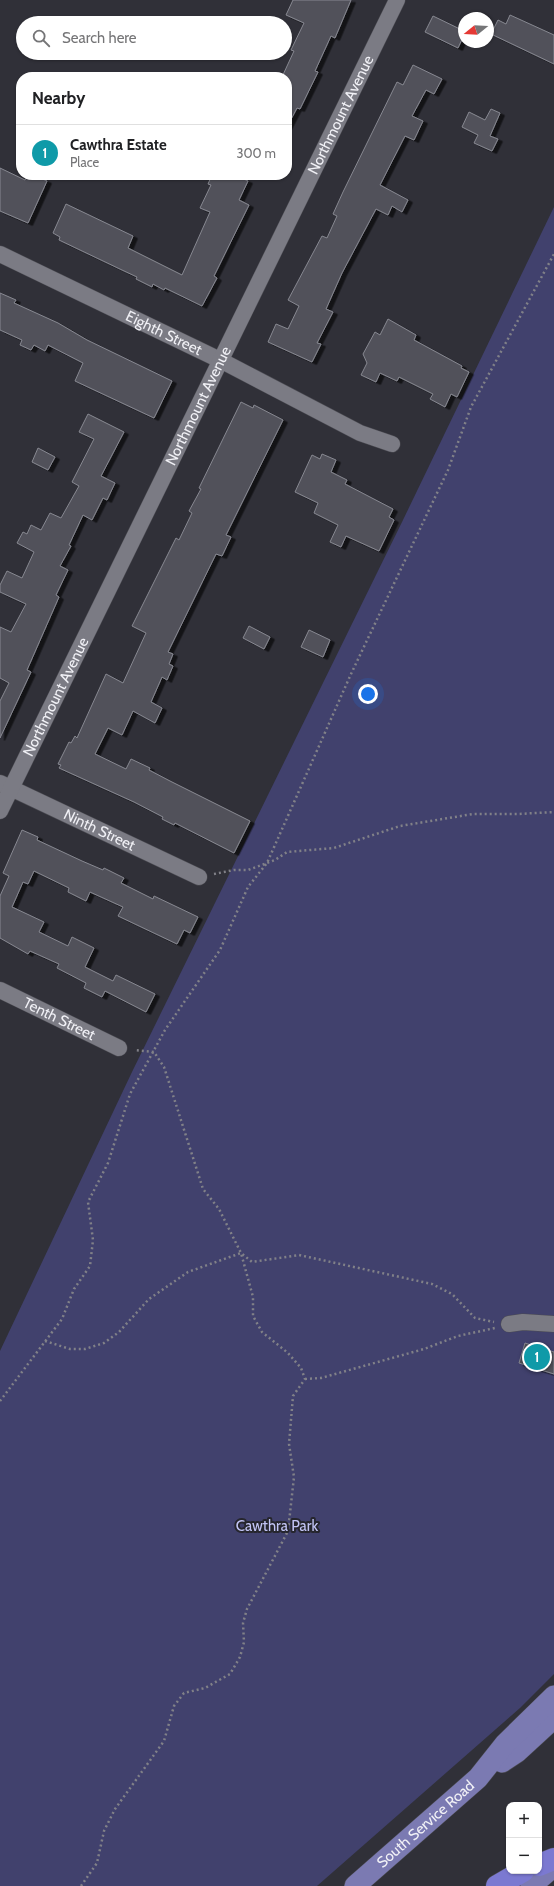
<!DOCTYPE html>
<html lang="en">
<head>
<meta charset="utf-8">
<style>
	:root { --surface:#fff; --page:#f2f2f2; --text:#202124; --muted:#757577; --line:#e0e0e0; --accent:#4f6f35 }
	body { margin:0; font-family:Cabin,sans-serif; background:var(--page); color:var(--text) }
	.controls { position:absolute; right:12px; bottom:12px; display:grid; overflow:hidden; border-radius:8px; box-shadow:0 1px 3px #0004 }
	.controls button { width:36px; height:36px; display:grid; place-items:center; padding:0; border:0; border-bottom:1px solid var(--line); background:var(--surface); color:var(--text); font:20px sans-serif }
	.compass { position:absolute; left:458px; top:12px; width:36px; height:36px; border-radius:50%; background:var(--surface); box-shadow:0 1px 3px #0004; rotate:252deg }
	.you { position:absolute; left:368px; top:694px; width:14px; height:14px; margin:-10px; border:3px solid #fff; border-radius:50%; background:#1a73e8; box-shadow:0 0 0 6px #1a73e833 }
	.badge { display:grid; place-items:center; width:26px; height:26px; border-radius:50%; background:var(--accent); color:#fff; font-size:13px; font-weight:700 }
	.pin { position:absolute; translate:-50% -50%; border:2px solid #fff; box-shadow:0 1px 4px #0006 }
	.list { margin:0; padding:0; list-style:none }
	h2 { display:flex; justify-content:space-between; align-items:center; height:52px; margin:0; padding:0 16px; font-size:17px }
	h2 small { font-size:13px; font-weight:400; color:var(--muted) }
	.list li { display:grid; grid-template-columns:26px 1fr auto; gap:12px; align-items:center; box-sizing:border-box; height:56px; padding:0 16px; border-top:1px solid var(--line) }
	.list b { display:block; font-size:15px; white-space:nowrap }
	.list p { margin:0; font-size:13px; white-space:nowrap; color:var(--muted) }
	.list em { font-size:13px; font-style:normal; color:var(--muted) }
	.icon { flex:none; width:22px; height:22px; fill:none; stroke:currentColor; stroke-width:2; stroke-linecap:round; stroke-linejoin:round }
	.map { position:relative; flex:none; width:554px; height:1886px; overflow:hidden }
	.search { position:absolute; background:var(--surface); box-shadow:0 1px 3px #0004; left:16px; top:16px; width:276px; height:44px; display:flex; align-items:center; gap:10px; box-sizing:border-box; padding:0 14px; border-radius:22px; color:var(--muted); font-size:15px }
	.panel { position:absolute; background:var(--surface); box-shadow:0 1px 3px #0004; left:16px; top:72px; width:276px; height:108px; border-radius:16px }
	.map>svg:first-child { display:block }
	.green { fill:#41416d }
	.building { fill:#51515a; stroke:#878891; filter:url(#shadow) }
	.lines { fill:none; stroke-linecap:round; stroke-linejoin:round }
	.minor-casing { stroke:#4c4c53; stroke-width:17 }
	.major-casing { stroke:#4c4c53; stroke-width:22 }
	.highway-casing { stroke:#4c4c53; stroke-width:23 }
	.path { stroke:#818188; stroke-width:2.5; stroke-dasharray:2 3; stroke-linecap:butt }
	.minor { stroke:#7b7b84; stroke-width:16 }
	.major { stroke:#7b7ab2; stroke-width:21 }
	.highway { stroke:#7b79d1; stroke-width:22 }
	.labels { text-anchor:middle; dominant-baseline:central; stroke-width:4; stroke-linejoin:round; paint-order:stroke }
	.street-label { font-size:15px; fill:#f1f1f6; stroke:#26262e }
	.park-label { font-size:15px; fill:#c2c4f5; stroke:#26262e }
</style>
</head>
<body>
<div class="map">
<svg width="554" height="1886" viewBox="0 0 554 1886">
	<defs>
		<filter id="shadow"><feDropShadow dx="4.5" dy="2.5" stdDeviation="0" flood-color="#0009"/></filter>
	</defs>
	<rect width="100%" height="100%" fill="#303038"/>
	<path class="green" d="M 554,207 L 554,1674 L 520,1708 L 317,1886 L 0,1886 L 0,1351 L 132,1072 L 403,520 Z"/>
	<path class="building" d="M 293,0 L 351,0 L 335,38 L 331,36 L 315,71 L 318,72 L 300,109 L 297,108 L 287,127 L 287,77 L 282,77 L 294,51 L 291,50 L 304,23 L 286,15 Z
		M 510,15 L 554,35 L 554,64 L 491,34 L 498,20 L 506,24 Z
		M 433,16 L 464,31 L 464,35 L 458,48 L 425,32 Z
		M 413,65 L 442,79 L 434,94 L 426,90 L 412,116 L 423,121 L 414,140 L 405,136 L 380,185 L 408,200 L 402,212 L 392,206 L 388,215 L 376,209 L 342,273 L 326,309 L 333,312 L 317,343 L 321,344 L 312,362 L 268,342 L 276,324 L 288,329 L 299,306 L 288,300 L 322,236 L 327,238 L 337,216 L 333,214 L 343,192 L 397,82 L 403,85 Z
		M 491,109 L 500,113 L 490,136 L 498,139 L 492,151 L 474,143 L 478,135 L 462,127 L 469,112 L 485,120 Z
		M 0,168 L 25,180 L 28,175 L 34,175 L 47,181 L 28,223 L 0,211 Z
		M 212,175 L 235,175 L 248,181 L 239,200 L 249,205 L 214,276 L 217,278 L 202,306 L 165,288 L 164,290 L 153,284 L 152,287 L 136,279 L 137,277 L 122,270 L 59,240 L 60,237 L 53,233 L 66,204 L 133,236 L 128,248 L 182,275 L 210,212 L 200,208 L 211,185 L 208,184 Z
		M 0,293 L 16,300 L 14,303 L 58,323 L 87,340 L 172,381 L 154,418 L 75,381 L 83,363 L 48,345 L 45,351 L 34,345 L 31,350 L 20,345 L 22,340 L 0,330 Z
		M 388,319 L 416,335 L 414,340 L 462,366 L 461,368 L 469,372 L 457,397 L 451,394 L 445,407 L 430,399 L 433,394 L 399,377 L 397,381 L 380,373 L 376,382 L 361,375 L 367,363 L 363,354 L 375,332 L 380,335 Z
		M 241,402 L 253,408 L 254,405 L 283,420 L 226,535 L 231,537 L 222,556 L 216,554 L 168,652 L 173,654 L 169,664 L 173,666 L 167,680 L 162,677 L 151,702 L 162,708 L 155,723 L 133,711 L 122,735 L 108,728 L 95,754 L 126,769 L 131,759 L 150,768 L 149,770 L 170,781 L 250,821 L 234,853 L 175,823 L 174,825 L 162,819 L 163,817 L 134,802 L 59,768 L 61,765 L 58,764 L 69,742 L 71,743 L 75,736 L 77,738 L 106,674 L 123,683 L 146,633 L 132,626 L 176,538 L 179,540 L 192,513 L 189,511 L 201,489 L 199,488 Z
		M 88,414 L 124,432 L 101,476 L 115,483 L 107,500 L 103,498 L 92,520 L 83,515 L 69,545 L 71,546 L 60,566 L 68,570 L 56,595 L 59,597 L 27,670 L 31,672 L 0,738 L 0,701 L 9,683 L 0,678 L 0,627 L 11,632 L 26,604 L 0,592 L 0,585 L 7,571 L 22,578 L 34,552 L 17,543 L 23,532 L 27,534 L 31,525 L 41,530 L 50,513 L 61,518 L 79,486 L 72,482 L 94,439 L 79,432 Z
		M 38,448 L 55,457 L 48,470 L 32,462 Z
		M 322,454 L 336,460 L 331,472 L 347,480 L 345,484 L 393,509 L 389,517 L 394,520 L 379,551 L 346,536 L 341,547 L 330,542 L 338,525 L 314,513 L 318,503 L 295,492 L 312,455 L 320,459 Z
		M 249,626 L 270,637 L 264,649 L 243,638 Z
		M 309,630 L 330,640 L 323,657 L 301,647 Z
		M 22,830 L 38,837 L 37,840 L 82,861 L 103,870 L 104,868 L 124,878 L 121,883 L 153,899 L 154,896 L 198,917 L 190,933 L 184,930 L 177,944 L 118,916 L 123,907 L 90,892 L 86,901 L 68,892 L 69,888 L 34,871 L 28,884 L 23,882 L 12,907 L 44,922 L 39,932 L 68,946 L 72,937 L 94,948 L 85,967 L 113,981 L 116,975 L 155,994 L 146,1012 L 105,991 L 102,997 L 84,988 L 86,983 L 57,968 L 59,964 L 30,951 L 28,954 L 0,938 L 0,896 L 9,876 L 3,873 Z
		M 525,1343 L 554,1352 L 554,1374 L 519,1363 Z"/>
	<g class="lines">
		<g class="minor-casing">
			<g id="minor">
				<path id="s1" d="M 0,254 L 222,361 L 360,433 L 392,444"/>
				<path id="s2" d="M 0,783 L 199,877"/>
				<path id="s3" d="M 0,811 L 397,0"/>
				<path id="s4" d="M 0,990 L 119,1048"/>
				<path d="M 509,1324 L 523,1322 L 554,1324"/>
			</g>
		</g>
		<g class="major-casing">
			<g id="major">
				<path d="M 502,1762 L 517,1752 L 554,1718"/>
				<path id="s5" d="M 355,1886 L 478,1778 L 505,1744 L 554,1696"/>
				<path d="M 531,1886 L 554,1866"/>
			</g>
		</g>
		<g class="highway-casing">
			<path id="highway" d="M 539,1865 L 554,1859
				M 497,1886 L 523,1871"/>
		</g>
		<path class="path" d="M 214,874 L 234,870 L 248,870 L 275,860 L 287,852 L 334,848 L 400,826 L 473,814 L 518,814 L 554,812
			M 45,1341 L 70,1349 L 85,1349 L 104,1343 L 119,1332 L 149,1299 L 188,1272 L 241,1253 L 252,1262 L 299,1255 L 432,1284 L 452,1294 L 475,1318 L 494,1322
			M 305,1379 L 321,1378 L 424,1349 L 458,1336 L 495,1328
			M 0,1401 L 62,1319 L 74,1289 L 90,1266 L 93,1240 L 88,1202 L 108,1163 L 130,1094 L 165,1030 L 220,950 L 248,887 L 267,863 L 351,674 L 448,470 L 471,407 L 554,254
			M 81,1886 L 97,1863 L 104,1831 L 115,1809 L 164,1741 L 174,1706 L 184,1693 L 205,1688 L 230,1674 L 240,1657 L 244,1642 L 243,1623 L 247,1609 L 288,1531 L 294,1477 L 289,1444 L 293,1396 L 305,1379 L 301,1368 L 288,1353 L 262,1332 L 253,1316 L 253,1297 L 241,1253 L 219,1209 L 203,1189 L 164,1067 L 154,1052 L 134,1050"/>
		<use href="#minor" class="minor"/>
		<use href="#major" class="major"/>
		<use href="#highway" class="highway"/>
	</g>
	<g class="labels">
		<g class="street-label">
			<text stroke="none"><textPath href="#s3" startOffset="775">Northmount Avenue</textPath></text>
			<text stroke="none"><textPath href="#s1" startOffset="182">Eighth Street</textPath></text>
			<text stroke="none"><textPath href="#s3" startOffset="451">Northmount Avenue</textPath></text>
			<text stroke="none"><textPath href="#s3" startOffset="127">Northmount Avenue</textPath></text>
			<text stroke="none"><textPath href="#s2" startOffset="110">Ninth Street</textPath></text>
			<text stroke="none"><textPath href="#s4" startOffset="66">Tenth Street</textPath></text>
			<text stroke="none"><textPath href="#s5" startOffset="94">South Service Road</textPath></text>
		</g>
		<g class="park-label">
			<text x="277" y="1526">Cawthra Park</text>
		</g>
	</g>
</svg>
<div class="controls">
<button>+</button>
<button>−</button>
</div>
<svg class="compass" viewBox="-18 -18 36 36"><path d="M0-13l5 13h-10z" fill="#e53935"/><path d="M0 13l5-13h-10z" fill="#757577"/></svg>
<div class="you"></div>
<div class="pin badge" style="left:537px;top:1357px;background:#0f9aa8">1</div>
<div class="search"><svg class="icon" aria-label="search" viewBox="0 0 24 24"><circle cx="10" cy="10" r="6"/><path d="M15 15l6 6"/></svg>Search here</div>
<section class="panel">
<h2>Nearby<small></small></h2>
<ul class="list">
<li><span class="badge" style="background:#0f9aa8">1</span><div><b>Cawthra Estate</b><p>Place</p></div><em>300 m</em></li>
</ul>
</section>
</div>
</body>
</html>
